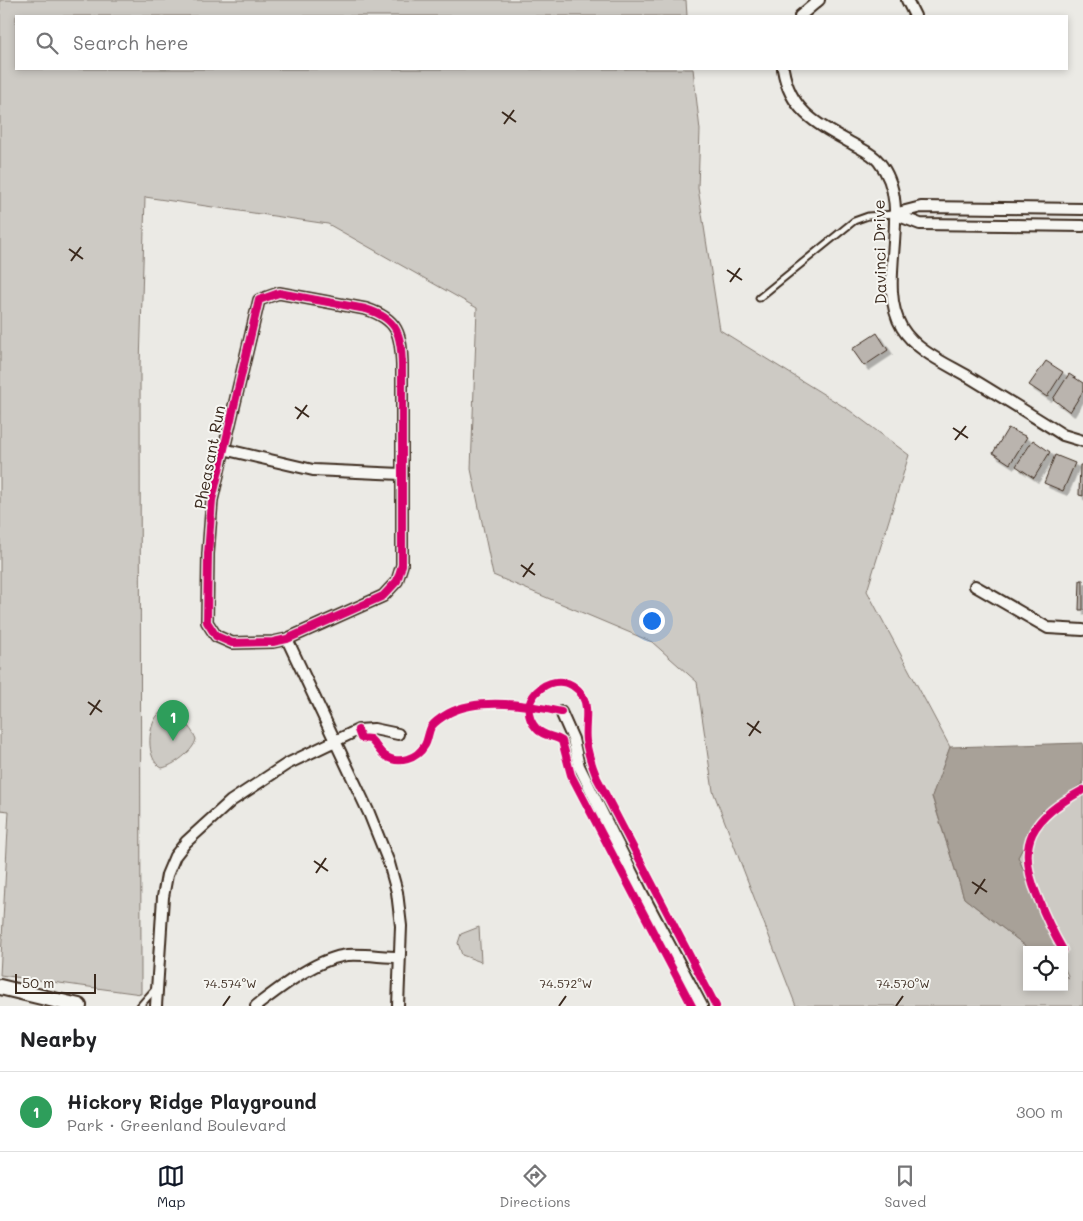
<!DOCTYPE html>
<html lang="en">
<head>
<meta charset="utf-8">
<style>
	:root { --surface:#fff; --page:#f6f6f6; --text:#202124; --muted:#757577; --line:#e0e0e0; --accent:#111827 }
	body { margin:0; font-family:Mali,sans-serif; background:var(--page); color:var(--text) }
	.controls { position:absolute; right:15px; bottom:15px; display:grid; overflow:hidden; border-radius:0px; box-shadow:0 2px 8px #0003 }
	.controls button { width:45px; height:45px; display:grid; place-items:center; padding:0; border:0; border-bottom:1px solid var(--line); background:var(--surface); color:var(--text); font:25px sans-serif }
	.scale { position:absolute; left:15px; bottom:12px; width:81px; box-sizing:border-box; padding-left:5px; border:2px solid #3b2a1e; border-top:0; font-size:14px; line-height:18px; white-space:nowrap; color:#3b2a1e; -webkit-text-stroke:4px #f6f6f2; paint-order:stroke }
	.you { position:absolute; left:651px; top:620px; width:18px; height:18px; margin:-12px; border:4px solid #fff; border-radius:50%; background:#1a73e8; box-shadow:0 0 0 8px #1a73e833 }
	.badge { display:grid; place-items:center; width:32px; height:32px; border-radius:50%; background:var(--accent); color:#fff; font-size:16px; font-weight:700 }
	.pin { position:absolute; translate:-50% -41px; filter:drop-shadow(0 1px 2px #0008) }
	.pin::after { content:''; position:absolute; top:26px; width:18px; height:15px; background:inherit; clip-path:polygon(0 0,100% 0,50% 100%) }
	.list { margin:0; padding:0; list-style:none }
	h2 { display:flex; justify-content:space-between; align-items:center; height:65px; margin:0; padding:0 20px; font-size:21px }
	h2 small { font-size:16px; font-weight:400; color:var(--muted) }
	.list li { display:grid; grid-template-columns:32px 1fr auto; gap:15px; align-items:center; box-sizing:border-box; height:80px; padding:0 20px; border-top:1px solid var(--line) }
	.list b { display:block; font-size:19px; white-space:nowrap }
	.list p { margin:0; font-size:16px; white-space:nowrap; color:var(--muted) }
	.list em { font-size:16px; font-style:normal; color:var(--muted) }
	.icon { flex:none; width:28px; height:28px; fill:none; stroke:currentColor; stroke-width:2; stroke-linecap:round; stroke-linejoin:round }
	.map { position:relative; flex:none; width:1083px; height:1006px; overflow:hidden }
	.search { position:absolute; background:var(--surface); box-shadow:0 2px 8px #0003; left:15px; right:15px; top:15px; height:55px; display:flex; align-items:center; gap:12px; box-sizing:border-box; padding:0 18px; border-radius:0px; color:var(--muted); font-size:19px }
	.sheet { height:145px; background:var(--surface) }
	nav { display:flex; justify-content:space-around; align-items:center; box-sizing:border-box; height:70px; border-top:1px solid var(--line); background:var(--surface); font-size:14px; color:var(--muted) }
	nav a { display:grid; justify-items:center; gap:2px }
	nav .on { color:var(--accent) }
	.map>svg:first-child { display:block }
	.green { fill:#cdcac4; stroke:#847a71 }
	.water { fill:#a8a198; stroke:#7c7167 }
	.building { fill:#bab4ae; stroke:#3b2a1e; filter:url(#shadow) }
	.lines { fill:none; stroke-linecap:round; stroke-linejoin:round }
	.lane-casing { stroke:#3b2a1e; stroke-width:9 }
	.street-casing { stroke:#3b2a1e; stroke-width:14 }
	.secondary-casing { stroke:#3b2a1e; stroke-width:18 }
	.lane { stroke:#f6f6f2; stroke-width:5 }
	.street { stroke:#f6f6f2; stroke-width:10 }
	.secondary { stroke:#f6f6f2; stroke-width:14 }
	.cycleway-casing { stroke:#f6f6f2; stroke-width:11 }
	.cycleway { stroke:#d6006c; stroke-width:8 }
	.ticks { fill:none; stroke:#3b2a1e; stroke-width:2 }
	.labels { text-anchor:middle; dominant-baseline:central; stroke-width:4; stroke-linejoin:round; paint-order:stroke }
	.street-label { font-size:16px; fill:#3b2a1e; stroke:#f6f6f2 }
	.ticks-label { font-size:12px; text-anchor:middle; fill:#3b2a1e; stroke:#f6f6f2; stroke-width:4; stroke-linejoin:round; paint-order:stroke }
</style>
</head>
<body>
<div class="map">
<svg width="1083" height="1006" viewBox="0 0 1083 1006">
	<defs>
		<filter id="shadow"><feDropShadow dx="4.5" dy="4.5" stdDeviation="0" flood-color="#0004"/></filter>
	</defs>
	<rect width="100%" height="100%" fill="#ebeae5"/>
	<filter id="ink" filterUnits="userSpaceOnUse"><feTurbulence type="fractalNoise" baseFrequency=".02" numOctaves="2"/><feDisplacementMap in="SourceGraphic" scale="10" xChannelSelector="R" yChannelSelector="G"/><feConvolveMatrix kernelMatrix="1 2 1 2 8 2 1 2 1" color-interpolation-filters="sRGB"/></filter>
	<g filter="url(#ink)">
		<path class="green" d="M 0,0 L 686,0 L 687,16 L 16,16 L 16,69 L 693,69 L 700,130 L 698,188 L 720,330 L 849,410 L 909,455 L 867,591 L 950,747 L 932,797 L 964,898 L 1031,950 L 1027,950 L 1027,987 L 1064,987 L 1064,975 L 1069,978 L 1064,967 L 1064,950 L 1057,950 L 1018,857 L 1042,811 L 1083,783 L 1083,1006 L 796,1006 L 713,791 L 697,682 L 652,642 L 493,575 L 471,469 L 477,308 L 328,224 L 145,197 L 140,365 L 141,994 L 0,975 L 9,811 L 0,810 Z
			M 161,712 C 176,712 191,726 196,739 C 194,751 173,766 162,768 C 145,760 147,722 161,712 Z
			M 479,927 L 481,962 L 462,955 L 458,943 L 461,934 Z"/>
		<path class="water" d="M 1083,743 L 1083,783 L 1042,811 L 1018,857 L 1057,950 L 1031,950 L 964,898 L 932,796 L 950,747 Z"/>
		<path class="building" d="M 877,333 L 888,350 L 864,366 L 852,349 Z
			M 1046,361 L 1063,372 L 1047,397 L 1029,385 Z
			M 1069,374 L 1083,383 L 1083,391 L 1070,412 L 1053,399 Z
			M 1008,428 L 1027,437 L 1010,464 L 993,453 Z
			M 1033,440 L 1050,452 L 1034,478 L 1016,466 Z
			M 1055,455 L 1075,463 L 1063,491 L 1044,483 Z
			M 1080,465 L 1083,465 L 1083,496 L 1079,495 Z
			M 1080,580 L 1083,580 L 1083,610 L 1079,610 Z"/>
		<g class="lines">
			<g class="lane-casing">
				<path id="lane" d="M 759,298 L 854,221 L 868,216 L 894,214
					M 140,1006 L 155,989"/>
			</g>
			<g class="street-casing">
				<path id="street" d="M 907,0 L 915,16
					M 800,16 L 819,0
					M 783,69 C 790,111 817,124 851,143 C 861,149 872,153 879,162 C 916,207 874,281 902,328 C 916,351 947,364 969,377 C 1000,396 1032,415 1063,435 L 1083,441
					M 894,214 L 920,224 L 1083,226
					M 894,214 L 921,207 L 1083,209
					M 279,293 L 366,309 C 398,319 401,334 402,365 L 402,565 L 397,581 L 383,596 L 287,639 L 273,642 L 232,643 L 216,636 L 207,622 L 208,554 L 212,500 L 259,300 Z
					M 223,449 L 313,470 L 401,474
					M 975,586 L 1048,628 L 1083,630
					M 287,639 L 369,813 L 389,863 L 397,892 L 401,926 L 398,1006
					M 561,712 L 573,739 L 579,766 L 642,893 L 702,1006
					M 156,1006 L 163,897 L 167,875 L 175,856 L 186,842 L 231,801 L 287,764 L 358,730 L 374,729 L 398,734
					M 256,1006 C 280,988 317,958 348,955 C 365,954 383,957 399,957"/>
			</g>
			<g class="secondary-casing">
				<path id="secondary" d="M 0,987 L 79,1006"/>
			</g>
			<use href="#lane" class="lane"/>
			<use href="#street" class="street"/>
			<use href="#secondary" class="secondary"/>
			<g class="cycleway-casing">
				<path id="cycleway" d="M 279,293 L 366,309 C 398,319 401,334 402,365 L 402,565 L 397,581 L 383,596 L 287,639 L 273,642 L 232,643 L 216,636 L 207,622 L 208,554 L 212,500 L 259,300 Z
					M 358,730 L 361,738 L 370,739 C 376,744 379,752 385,756 C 399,765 417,759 425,745 C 428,740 428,733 431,727 C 435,721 442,717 449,713 C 479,697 529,705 561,712
					M 1063,950 C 1053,933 1045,916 1038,898 C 1014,842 1032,818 1083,790
					M 692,1006 L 571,775 L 562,741 C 554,735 543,737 536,728 C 510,698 561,662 582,695 C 590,708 584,726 586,741 C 588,754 592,766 597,778 L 716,1006"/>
			</g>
			<use href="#cycleway" class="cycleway"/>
		</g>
	</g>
	<path class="ticks" d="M 502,112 L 516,122M 504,124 L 514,110M 69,249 L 83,259M 71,261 L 81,247M 727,270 L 742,280M 730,282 L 740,268M 295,407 L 309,417M 297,419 L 307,405M 953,428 L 968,438M 955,440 L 966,426M 521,565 L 535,575M 523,577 L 533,563M 88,702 L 102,712M 90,715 L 100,700M 747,723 L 761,733M 749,736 L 759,721M 314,861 L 328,871M 316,873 L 326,858M 972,882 L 987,892M 975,894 L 985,879M 223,1006 L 230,996M 559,1006 L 566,996M 896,1006 L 903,996"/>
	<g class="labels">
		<g class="street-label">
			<text transform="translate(879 252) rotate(-91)">Davinci Drive</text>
			<text transform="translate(209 457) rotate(-79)">Pheasant Run</text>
		</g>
	</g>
	<g class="ticks-label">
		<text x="230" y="988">74.574°W</text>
		<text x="566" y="988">74.572°W</text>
		<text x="903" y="988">74.570°W</text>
	</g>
</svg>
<div class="controls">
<button><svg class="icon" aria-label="locate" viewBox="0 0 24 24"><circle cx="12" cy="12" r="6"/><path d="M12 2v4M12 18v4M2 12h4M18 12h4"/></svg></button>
</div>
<div class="scale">50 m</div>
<div class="you"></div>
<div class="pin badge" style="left:173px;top:741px;background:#2e9e5b">1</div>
<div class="search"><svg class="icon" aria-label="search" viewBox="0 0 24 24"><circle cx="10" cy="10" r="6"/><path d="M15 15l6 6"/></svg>Search here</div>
</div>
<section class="sheet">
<h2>Nearby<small></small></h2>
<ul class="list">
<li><span class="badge" style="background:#2e9e5b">1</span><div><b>Hickory Ridge Playground</b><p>Park · Greenland Boulevard</p></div><em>300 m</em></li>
</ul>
</section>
<nav>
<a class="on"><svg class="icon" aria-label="map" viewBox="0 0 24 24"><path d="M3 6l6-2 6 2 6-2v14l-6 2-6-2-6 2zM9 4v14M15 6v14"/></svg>Map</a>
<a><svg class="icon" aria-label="directions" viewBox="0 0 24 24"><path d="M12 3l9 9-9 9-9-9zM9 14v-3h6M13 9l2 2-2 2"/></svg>Directions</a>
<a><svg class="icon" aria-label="saved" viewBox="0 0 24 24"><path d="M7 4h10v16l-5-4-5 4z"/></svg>Saved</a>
</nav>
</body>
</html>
